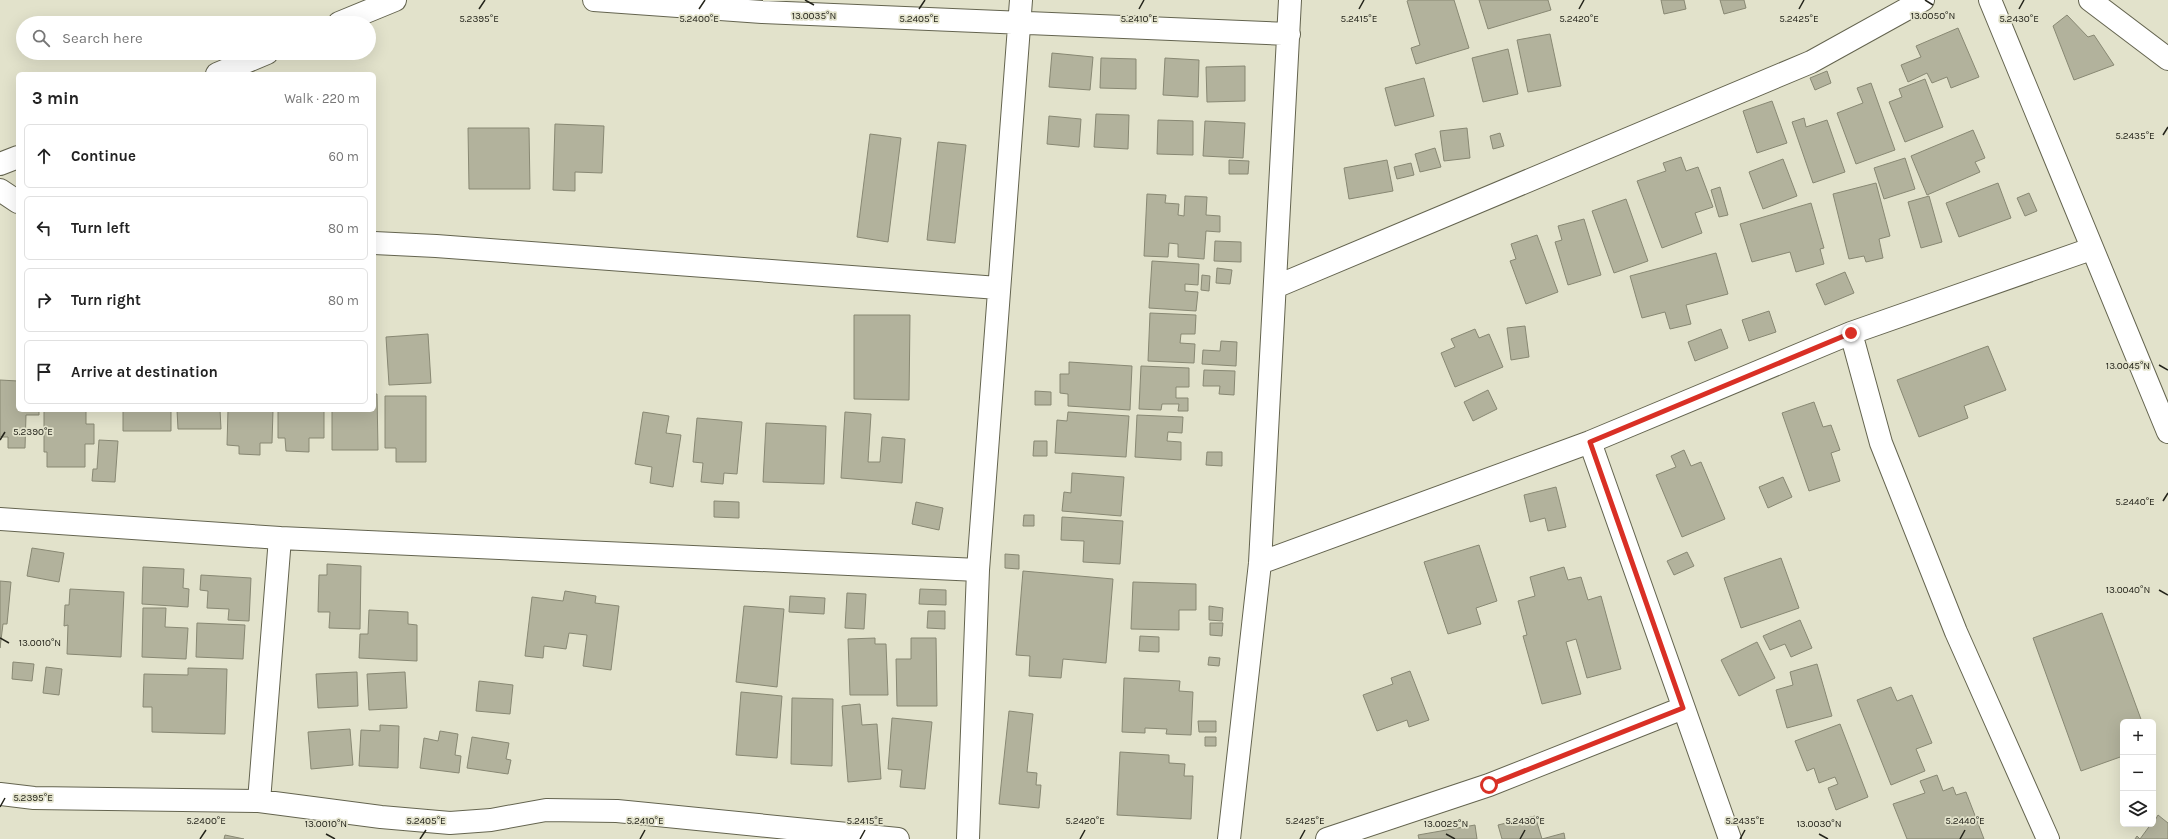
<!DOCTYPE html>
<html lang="en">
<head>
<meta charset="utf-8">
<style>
	:root { --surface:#fff; --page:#f2f2f2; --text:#222; --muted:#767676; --line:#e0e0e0 }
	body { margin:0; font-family:Karla,sans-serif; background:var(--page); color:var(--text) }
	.controls { position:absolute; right:12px; bottom:12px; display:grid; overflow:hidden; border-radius:6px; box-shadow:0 4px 16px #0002 }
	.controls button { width:36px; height:36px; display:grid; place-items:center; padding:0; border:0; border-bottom:1px solid var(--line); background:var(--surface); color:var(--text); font:20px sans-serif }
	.stop { position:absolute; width:12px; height:12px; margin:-9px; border:3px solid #d93025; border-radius:50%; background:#fff }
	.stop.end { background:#d93025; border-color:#fff; box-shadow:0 1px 4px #0008 }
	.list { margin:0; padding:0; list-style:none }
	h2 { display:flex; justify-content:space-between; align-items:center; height:52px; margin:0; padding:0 16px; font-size:17px }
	h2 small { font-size:13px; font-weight:400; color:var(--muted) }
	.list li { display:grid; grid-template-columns:26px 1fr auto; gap:12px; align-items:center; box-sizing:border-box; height:64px; margin:0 8px 8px; padding:0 8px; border:1px solid var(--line); border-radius:6px }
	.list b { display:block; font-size:15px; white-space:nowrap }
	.list em { font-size:13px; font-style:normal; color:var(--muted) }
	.icon { flex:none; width:22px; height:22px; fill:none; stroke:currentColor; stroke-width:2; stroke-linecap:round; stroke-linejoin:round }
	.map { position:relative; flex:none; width:2168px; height:839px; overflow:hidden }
	.search { position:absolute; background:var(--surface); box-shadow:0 4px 16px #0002; left:16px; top:16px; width:360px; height:44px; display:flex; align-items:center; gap:10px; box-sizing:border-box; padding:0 14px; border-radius:22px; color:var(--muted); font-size:15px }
	.panel { position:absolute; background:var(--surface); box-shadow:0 4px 16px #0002; left:16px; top:72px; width:360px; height:340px; border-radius:6px }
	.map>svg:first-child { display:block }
	.building { fill:#b2b29c; stroke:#888873 }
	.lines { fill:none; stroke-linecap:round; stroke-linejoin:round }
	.minor-casing { stroke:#64644f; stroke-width:24 }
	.minor { stroke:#fff; stroke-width:22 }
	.route { stroke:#d93025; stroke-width:5 }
	.ticks { fill:none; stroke:#23231a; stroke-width:1.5 }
	.ticks-label { font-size:10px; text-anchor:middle; fill:#23231a; stroke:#e2e2cb; stroke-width:3.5; stroke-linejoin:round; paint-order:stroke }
</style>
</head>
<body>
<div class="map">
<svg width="2168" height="839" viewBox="0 0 2168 839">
	<rect width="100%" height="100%" fill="#e2e2cb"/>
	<path class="building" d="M 1409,0 L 1454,0 L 1469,48 L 1416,64 L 1411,48 L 1420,45 L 1407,1 Z
		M 1479,0 L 1548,0 L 1551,10 L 1488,29 Z
		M 1661,0 L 1684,0 L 1686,9 L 1664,14 Z
		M 1720,0 L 1744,0 L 1746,8 L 1724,14 Z
		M 2067,15 L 2088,37 L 2094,35 L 2114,65 L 2074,80 L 2053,26 Z
		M 1958,28 L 1979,77 L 1951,88 L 1947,77 L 1932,83 L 1927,73 L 1908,82 L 1901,65 L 1921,57 L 1916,46 Z
		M 1550,34 L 1561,86 L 1528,92 L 1517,40 Z
		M 1508,49 L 1518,94 L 1483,102 L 1472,58 Z
		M 1052,53 L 1093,57 L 1090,90 L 1049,87 Z
		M 1101,58 L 1136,59 L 1136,89 L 1100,88 Z
		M 1165,58 L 1199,60 L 1198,97 L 1163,95 Z
		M 1245,66 L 1245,101 L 1207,102 L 1206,67 Z
		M 1827,71 L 1831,83 L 1815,90 L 1810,78 Z
		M 1424,78 L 1434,116 L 1395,126 L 1385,88 Z
		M 1925,79 L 1943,127 L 1905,142 L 1889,102 L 1902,97 L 1899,89 Z
		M 1871,83 L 1895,150 L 1856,164 L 1837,113 L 1863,103 L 1857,88 Z
		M 1772,101 L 1787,143 L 1757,153 L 1743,111 Z
		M 1096,114 L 1129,115 L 1128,149 L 1094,147 Z
		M 1049,116 L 1081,119 L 1079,147 L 1047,144 Z
		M 1804,118 L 1806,127 L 1827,120 L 1845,172 L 1813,183 L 1792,122 Z
		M 1158,120 L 1193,121 L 1193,155 L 1157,154 Z
		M 1205,121 L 1245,123 L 1243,158 L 1203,156 Z
		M 555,124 L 604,126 L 602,173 L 575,172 L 575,191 L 553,190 Z
		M 468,128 L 529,128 L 530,189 L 469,189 Z
		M 1467,128 L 1470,158 L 1444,161 L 1440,131 Z
		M 1973,130 L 1985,158 L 1975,162 L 1980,172 L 1927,195 L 1911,156 Z
		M 1500,133 L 1504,146 L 1493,149 L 1490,136 Z
		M 870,134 L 901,138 L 888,242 L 857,237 Z
		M 938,142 L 966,145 L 955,243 L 927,240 Z
		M 1435,148 L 1441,167 L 1420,172 L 1415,154 Z
		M 1681,157 L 1686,171 L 1698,167 L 1713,207 L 1695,213 L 1702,233 L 1662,248 L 1637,181 L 1666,171 L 1663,163 Z
		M 1905,158 L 1915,189 L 1884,199 L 1874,168 Z
		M 1783,159 L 1797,196 L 1763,209 L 1749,172 Z
		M 1229,160 L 1249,161 L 1248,174 L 1229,174 Z
		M 1387,160 L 1393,191 L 1349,199 L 1344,168 Z
		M 1411,163 L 1414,175 L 1397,179 L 1394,167 Z
		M 1876,183 L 1890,236 L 1879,239 L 1883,258 L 1866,262 L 1864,256 L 1849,259 L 1833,194 Z
		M 1998,183 L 2011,218 L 1959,237 L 1946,203 Z
		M 1720,187 L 1728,215 L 1719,217 L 1711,190 Z
		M 2029,193 L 2037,211 L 2025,216 L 2017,198 Z
		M 1147,194 L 1166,195 L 1165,203 L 1179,204 L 1178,215 L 1184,216 L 1185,196 L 1207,197 L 1206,215 L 1220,216 L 1220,232 L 1206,231 L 1204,259 L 1178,257 L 1178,244 L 1169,243 L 1168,257 L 1144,256 Z
		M 1929,196 L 1942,242 L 1921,248 L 1908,202 Z
		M 1626,199 L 1648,261 L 1614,273 L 1592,211 Z
		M 1811,203 L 1824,248 L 1820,249 L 1824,264 L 1796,272 L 1790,252 L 1752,262 L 1740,224 Z
		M 1584,219 L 1601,275 L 1568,285 L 1555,242 L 1562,240 L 1558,226 Z
		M 1537,235 L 1558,292 L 1526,304 L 1510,261 L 1516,259 L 1511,244 Z
		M 1215,241 L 1241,242 L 1241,262 L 1214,261 Z
		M 1716,253 L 1728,294 L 1686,305 L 1691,324 L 1670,329 L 1665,312 L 1642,318 L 1630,276 Z
		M 1152,261 L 1199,264 L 1198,285 L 1185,284 L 1185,291 L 1198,292 L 1196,311 L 1149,308 Z
		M 1217,268 L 1232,270 L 1230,284 L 1216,283 Z
		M 1845,272 L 1854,293 L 1825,305 L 1816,284 Z
		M 1202,275 L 1210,276 L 1209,291 L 1201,290 Z
		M 1769,311 L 1776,332 L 1749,341 L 1742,320 Z
		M 1150,313 L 1196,315 L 1195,334 L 1181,334 L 1180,343 L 1195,344 L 1194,363 L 1148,361 Z
		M 854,315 L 910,315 L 909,400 L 854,399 Z
		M 1525,326 L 1529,357 L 1511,360 L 1507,328 Z
		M 1475,329 L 1479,338 L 1489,334 L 1503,367 L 1455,387 L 1441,353 L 1455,347 L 1451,339 Z
		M 1721,329 L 1728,348 L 1695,361 L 1688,342 Z
		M 428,334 L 431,383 L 389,385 L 386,337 Z
		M 1221,341 L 1237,342 L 1236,366 L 1202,364 L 1203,350 L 1220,351 Z
		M 1988,346 L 2006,390 L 1964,406 L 1968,418 L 1919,437 L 1897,380 Z
		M 1069,362 L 1132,366 L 1130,410 L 1068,406 L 1068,394 L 1060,393 L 1060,374 L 1069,374 Z
		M 1141,366 L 1189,368 L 1189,387 L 1176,387 L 1176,398 L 1188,398 L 1188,411 L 1178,411 L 1179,404 L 1162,404 L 1161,410 L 1139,409 Z
		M 1204,370 L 1235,371 L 1234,395 L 1219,394 L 1220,386 L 1203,386 Z
		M 0,380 L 18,381 L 18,410 L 39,410 L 39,415 L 26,415 L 25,448 L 8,448 L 8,437 L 0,437 Z
		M 1488,390 L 1497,409 L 1473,421 L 1464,402 Z
		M 1035,391 L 1051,392 L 1051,405 L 1035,405 Z
		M 374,394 L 377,394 L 378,450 L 332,450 L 332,410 L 374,410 Z
		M 385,396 L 426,396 L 426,462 L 396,462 L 396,448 L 385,448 Z
		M 1814,402 L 1823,427 L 1831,425 L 1840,450 L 1831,453 L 1840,481 L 1809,491 L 1782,413 Z
		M 44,410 L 86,410 L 86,424 L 94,424 L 94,444 L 85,444 L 85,467 L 47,467 L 47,452 L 44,452 Z
		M 123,410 L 171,410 L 171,431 L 123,431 Z
		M 177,410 L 220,410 L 221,429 L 178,429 Z
		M 228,410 L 273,410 L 272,443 L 260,443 L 260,455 L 239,454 L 239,446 L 227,445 Z
		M 278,410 L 324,410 L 324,438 L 309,438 L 309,452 L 286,451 L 285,438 L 278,438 Z
		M 643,412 L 669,416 L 666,433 L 681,435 L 673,487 L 650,483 L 652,467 L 635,464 Z
		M 845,412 L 871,414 L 868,462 L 880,462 L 882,437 L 905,439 L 902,483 L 841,478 Z
		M 1068,412 L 1129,416 L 1126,457 L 1055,453 L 1057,420 L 1067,421 Z
		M 1137,415 L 1183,417 L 1182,433 L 1168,432 L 1167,441 L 1181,442 L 1181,460 L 1135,457 Z
		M 697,418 L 742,422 L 737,474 L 724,473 L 723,484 L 701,482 L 703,463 L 693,462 Z
		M 766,423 L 826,426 L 824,484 L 763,482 Z
		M 99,440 L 118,441 L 115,482 L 92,481 L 93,469 L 97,469 Z
		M 1034,441 L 1047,441 L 1047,456 L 1033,456 Z
		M 1684,450 L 1691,466 L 1701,462 L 1725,519 L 1682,537 L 1656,475 L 1676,467 L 1671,456 Z
		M 1207,452 L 1222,452 L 1222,466 L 1206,465 Z
		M 1072,473 L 1124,477 L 1121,516 L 1062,511 L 1064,492 L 1071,493 Z
		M 1783,477 L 1792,497 L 1768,508 L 1759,487 Z
		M 1556,487 L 1566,527 L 1548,531 L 1545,518 L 1530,522 L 1524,495 Z
		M 714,501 L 739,502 L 739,518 L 714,517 Z
		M 916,502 L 943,508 L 939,530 L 912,524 Z
		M 1024,515 L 1034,515 L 1034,526 L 1023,526 Z
		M 1062,517 L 1123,521 L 1120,564 L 1083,562 L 1084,541 L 1061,540 Z
		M 1479,545 L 1497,601 L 1476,608 L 1481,624 L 1448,634 L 1424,562 Z
		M 32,548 L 64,553 L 59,582 L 27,576 Z
		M 1687,552 L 1694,566 L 1674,575 L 1667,561 Z
		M 1005,554 L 1019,555 L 1019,569 L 1005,568 Z
		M 1781,558 L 1799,608 L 1741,628 L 1724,578 Z
		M 327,564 L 361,566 L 360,629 L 329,628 L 330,612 L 318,612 L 319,575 L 327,575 Z
		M 143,567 L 184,569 L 183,588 L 189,589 L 188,607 L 142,604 Z
		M 1564,567 L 1568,580 L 1581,577 L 1588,600 L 1601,596 L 1621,669 L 1587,678 L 1576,639 L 1566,642 L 1581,694 L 1542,704 L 1523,636 L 1527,635 L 1518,601 L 1535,596 L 1530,577 Z
		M 1023,571 L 1113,579 L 1106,663 L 1063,659 L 1061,678 L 1029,676 L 1030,656 L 1016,655 Z
		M 201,575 L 251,578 L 249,621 L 228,620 L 229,609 L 207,608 L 208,591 L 200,590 Z
		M 0,581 L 11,582 L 7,624 L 3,624 L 0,648 Z
		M 1133,582 L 1196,584 L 1196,610 L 1179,610 L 1179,630 L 1131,629 Z
		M 70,589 L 124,592 L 121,657 L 67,654 L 68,625 L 64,626 L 65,605 L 69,605 Z
		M 920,589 L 946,590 L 946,605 L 919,604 Z
		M 565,591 L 596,596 L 595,603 L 619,606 L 611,670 L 583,666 L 587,635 L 569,633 L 566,649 L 544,646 L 543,658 L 525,656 L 532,597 L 563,601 Z
		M 847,593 L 866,594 L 864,629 L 845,628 Z
		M 790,596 L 825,598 L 824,614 L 789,612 Z
		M 744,606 L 784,609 L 777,687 L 736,682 Z
		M 1209,606 L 1223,608 L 1222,621 L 1209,620 Z
		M 143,608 L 166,608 L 165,627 L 188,628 L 186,659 L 142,657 Z
		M 369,610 L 408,612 L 408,624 L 417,625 L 417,661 L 359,658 L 360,634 L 368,634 Z
		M 928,611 L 945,611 L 945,629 L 927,628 Z
		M 2102,613 L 2142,722 L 2123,722 L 2123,756 L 2081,771 L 2033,638 Z
		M 1800,620 L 1812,648 L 1791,657 L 1785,644 L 1770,650 L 1763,636 Z
		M 197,623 L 245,625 L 243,659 L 196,657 Z
		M 1210,623 L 1223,623 L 1222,636 L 1210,635 Z
		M 1140,636 L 1159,637 L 1159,652 L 1139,651 Z
		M 875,638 L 875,644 L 886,644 L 888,695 L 850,695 L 848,639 Z
		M 911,638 L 936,638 L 937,706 L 897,706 L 896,659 L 911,659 Z
		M 1757,642 L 1775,678 L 1739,696 L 1721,660 Z
		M 1209,657 L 1220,658 L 1219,666 L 1208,665 Z
		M 13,662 L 34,664 L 32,681 L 12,679 Z
		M 1817,664 L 1832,716 L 1787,728 L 1776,690 L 1793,685 L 1790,672 Z
		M 46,667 L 62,669 L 59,695 L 43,693 Z
		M 188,668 L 227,669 L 225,734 L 152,732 L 152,707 L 143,707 L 144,674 L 188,675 Z
		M 1410,671 L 1429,720 L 1409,727 L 1407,720 L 1377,731 L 1363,695 L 1393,684 L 1391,678 Z
		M 357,672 L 358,706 L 318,708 L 316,674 Z
		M 405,672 L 407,708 L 369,710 L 367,674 Z
		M 1124,678 L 1180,681 L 1179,691 L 1193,692 L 1191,735 L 1166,734 L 1167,729 L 1145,728 L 1145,733 L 1122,732 Z
		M 479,681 L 513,685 L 510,714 L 476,711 Z
		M 1891,687 L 1897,701 L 1912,695 L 1932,743 L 1916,749 L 1925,771 L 1891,785 L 1857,700 Z
		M 741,692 L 782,696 L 777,758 L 736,755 Z
		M 792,698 L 833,699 L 832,766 L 791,764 Z
		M 860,704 L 862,725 L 877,724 L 881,779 L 848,782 L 842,706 Z
		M 1009,711 L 1033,714 L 1027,772 L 1037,773 L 1036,785 L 1041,785 L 1039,808 L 999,804 Z
		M 892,718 L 932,722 L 925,789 L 900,787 L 902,770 L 888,769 Z
		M 1198,721 L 1216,721 L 1216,732 L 1199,732 Z
		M 1840,724 L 1868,797 L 1836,810 L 1828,788 L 1838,784 L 1835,777 L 1819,783 L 1814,768 L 1807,771 L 1795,741 Z
		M 380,725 L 399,726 L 398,768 L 359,766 L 361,730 L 380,731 Z
		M 350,729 L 353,765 L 311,769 L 308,732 Z
		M 440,731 L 458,734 L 455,755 L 461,756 L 459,773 L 420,768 L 424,738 L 438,741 Z
		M 472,737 L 509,743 L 506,759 L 511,760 L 508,774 L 467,768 Z
		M 1205,737 L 1216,737 L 1216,746 L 1205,746 Z
		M 1120,752 L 1169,755 L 1169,763 L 1185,764 L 1184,776 L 1193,776 L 1191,819 L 1117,815 Z
		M 1937,775 L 1943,791 L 1953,787 L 1956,795 L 1966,792 L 1984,839 L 1907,839 L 1893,804 L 1925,793 L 1920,781 Z
		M 2158,815 L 2168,823 L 2168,839 L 2135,839 L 2137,836 L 2140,839 L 2151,824 L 2153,824 Z
		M 1535,816 L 1542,839 L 1502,839 L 1498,825 Z
		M 1475,825 L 1477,839 L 1419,839 L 1418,835 Z
		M 1564,833 L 1565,839 L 1542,839 Z
		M 225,835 L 244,839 L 224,839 Z"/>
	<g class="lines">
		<g class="minor-casing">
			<path id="minor" d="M 594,0 L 762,12 L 1289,34
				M 1990,0 L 2168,432
				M 2090,0 L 2168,59
				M 339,23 L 395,0
				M 217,74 L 267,53
				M 0,164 L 18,157
				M 0,190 L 18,202
				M 374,243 L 436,246 L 998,288
				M 1275,287 L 1811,62 L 1923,0
				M 1851,333 L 1881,443 L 1956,632 L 2048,839
				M 1590,442 L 1730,839
				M 0,519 L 280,538 L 978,570
				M 1260,563 L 1590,442 L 1851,333 L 2091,249
				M 0,794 L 34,798 L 259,801 L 381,817 L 450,823 L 491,820 L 546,810 L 617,811 L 898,839
				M 259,801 L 280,538
				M 968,839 L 978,570 L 1021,0
				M 1229,839 L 1260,563 L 1290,0
				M 1327,839 L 1489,785 L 1683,708"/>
		</g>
		<use href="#minor" class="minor"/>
	</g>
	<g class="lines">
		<path class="route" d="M 1489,785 L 1683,708 L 1590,442 L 1851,333"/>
	</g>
	<path class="ticks" d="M 805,0 L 814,5M 1925,0 L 1933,5M 479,9 L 485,0M 699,9 L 705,0M 919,9 L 925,0M 1139,9 L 1144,0M 1359,9 L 1364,0M 1579,9 L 1584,0M 1799,9 L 1804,0M 2019,9 L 2024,0M 2163,135 L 2168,127M 2159,365 L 2168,370M 0,440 L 5,432M 2163,501 L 2168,493M 2159,590 L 2168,595M 0,638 L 9,643M 0,807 L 5,798M 326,834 L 335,839M 1446,834 L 1455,839M 1819,834 L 1828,839M 200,839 L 206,830M 420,839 L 426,830M 640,839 L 645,830M 860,839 L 865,830M 1080,839 L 1085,830M 1300,839 L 1305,830M 1520,839 L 1525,830M 1740,839 L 1745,830M 1960,839 L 1965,830"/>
	<g class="ticks-label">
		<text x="814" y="19">13.0035°N</text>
		<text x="1933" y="19">13.0050°N</text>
		<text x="1139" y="22">5.2410°E</text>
		<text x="1359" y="22">5.2415°E</text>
		<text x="479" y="22">5.2395°E</text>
		<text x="699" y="22">5.2400°E</text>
		<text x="919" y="22">5.2405°E</text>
		<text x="1579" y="22">5.2420°E</text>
		<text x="1799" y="22">5.2425°E</text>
		<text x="2019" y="22">5.2430°E</text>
		<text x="2135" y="139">5.2435°E</text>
		<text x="2128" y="369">13.0045°N</text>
		<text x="33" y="435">5.2390°E</text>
		<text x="2135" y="505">5.2440°E</text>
		<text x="2128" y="593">13.0040°N</text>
		<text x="40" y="646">13.0010°N</text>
		<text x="33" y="801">5.2395°E</text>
		<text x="206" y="824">5.2400°E</text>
		<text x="426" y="824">5.2405°E</text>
		<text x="645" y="824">5.2410°E</text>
		<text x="865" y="824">5.2415°E</text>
		<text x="1085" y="824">5.2420°E</text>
		<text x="1305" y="824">5.2425°E</text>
		<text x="1525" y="824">5.2430°E</text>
		<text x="1745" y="824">5.2435°E</text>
		<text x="1965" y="824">5.2440°E</text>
		<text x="326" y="827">13.0010°N</text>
		<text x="1446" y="827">13.0025°N</text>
		<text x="1819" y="827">13.0030°N</text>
	</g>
</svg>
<div class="controls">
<button>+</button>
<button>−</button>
<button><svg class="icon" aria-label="layers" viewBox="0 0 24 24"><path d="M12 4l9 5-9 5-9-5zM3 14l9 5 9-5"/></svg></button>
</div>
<div class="stop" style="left:1489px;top:785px"></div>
<div class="stop end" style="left:1851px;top:333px"></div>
<div class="search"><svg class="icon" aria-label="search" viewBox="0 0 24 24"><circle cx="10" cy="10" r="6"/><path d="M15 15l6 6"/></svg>Search here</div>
<section class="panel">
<h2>3 min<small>Walk · 220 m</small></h2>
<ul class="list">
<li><svg class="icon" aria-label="ahead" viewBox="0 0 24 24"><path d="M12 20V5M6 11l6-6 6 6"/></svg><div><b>Continue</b></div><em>60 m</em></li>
<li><svg class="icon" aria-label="left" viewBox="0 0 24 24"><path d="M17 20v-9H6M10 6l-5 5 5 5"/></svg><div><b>Turn left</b></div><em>80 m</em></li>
<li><svg class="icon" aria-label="right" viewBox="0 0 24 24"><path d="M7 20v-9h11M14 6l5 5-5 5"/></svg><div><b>Turn right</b></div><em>80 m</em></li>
<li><svg class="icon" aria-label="arrive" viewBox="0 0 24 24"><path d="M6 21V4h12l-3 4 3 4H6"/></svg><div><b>Arrive at destination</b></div></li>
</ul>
</section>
</div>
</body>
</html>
